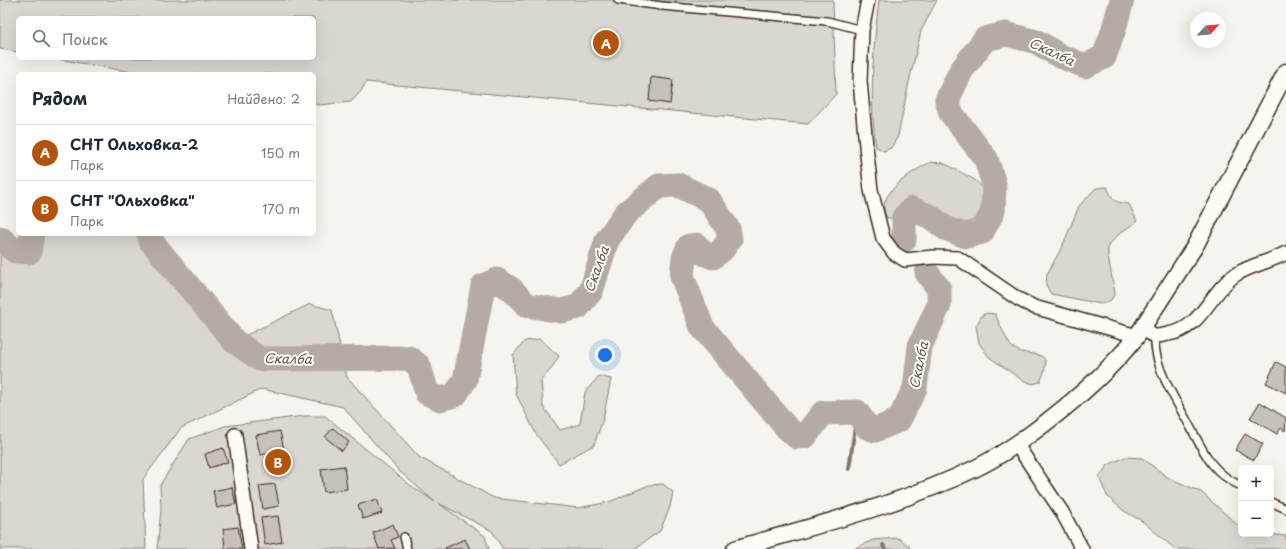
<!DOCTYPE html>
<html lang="ru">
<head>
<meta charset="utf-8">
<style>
	:root { --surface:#fff; --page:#f6f6f7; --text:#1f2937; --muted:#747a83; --line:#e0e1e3; --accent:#b45309 }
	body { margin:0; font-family:"Playpen Sans",sans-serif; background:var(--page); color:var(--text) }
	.controls { position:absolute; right:12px; bottom:12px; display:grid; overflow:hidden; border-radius:6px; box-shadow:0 4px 16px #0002 }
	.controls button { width:36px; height:36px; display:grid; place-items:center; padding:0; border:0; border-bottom:1px solid var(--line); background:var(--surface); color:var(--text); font:20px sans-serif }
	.compass { position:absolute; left:1190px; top:12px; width:36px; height:36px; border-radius:50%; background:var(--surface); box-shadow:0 4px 16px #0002; rotate:64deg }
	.you { position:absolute; left:605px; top:355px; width:14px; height:14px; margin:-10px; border:3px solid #fff; border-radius:50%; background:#1a73e8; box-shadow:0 0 0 6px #1a73e833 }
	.badge { display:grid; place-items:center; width:26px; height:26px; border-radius:50%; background:var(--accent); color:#fff; font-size:13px; font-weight:700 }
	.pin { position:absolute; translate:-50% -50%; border:2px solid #fff; box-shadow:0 1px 4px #0006 }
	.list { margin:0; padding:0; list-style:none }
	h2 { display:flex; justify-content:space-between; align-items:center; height:52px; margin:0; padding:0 16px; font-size:17px }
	h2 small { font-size:13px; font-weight:400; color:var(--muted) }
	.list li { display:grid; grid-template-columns:26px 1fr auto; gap:12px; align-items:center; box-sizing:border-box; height:56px; padding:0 16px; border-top:1px solid var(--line) }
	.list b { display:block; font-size:15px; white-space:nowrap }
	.list p { margin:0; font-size:13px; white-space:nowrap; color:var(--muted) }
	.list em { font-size:13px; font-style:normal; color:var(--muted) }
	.icon { flex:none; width:22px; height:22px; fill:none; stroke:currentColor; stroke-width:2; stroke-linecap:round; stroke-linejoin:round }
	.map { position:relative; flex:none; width:1286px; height:549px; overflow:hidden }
	.search { position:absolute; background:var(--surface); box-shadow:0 4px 16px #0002; left:16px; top:16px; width:300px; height:44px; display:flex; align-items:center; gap:10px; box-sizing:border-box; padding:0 14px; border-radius:6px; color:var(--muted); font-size:15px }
	.panel { position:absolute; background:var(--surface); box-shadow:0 4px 16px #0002; left:16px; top:72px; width:300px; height:164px; border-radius:6px }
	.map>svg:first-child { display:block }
	.green { fill:#dad6d0; stroke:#8a8077 }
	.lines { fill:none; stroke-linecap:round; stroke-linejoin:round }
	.stream { stroke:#84786e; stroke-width:4 }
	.river { stroke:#b4aca4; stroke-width:25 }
	.building { fill:#c7c1bb; stroke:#3b2a1e }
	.service-casing { stroke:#3b2a1e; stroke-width:10 }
	.minor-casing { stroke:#3b2a1e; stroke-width:16 }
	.tertiary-casing { stroke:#3b2a1e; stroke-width:19 }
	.service { stroke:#fdfcf7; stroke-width:7 }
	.minor { stroke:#fdfcf7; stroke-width:13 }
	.tertiary { stroke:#fdfcf7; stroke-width:16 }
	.labels { text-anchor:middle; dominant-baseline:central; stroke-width:4; stroke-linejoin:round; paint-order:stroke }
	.water-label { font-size:13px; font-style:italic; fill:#65584d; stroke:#fdfcf7 }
</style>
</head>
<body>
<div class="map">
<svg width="1286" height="549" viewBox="0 0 1286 549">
	<rect width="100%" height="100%" fill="#f5f4ee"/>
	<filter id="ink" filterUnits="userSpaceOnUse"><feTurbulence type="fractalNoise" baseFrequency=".025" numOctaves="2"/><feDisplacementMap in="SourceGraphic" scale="8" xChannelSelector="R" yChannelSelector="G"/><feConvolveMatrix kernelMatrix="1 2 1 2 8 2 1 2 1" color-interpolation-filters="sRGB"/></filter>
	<g filter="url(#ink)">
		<path class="green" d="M 0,0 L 833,0 L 836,94 L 808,124 L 366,82 L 361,91 L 351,102 L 319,105 L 314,104 L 314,74 L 143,74 L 52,58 L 314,58 L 314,18 L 18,18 L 18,52 L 0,49 Z
			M 879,0 L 937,0 L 921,31 L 909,82 L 898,136 L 891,148 L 884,151 L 876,147 C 869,98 873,49 879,0 Z
			M 931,162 C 935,163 939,162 943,163 C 946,164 973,179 975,180 C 981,185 985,191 985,198 C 985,207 983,214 975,219 C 951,236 936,201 912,202 C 903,203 901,212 895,218 L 887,218 C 886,215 884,212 884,209 C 882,190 916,169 931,162 Z
			M 1107,187 C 1114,201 1113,202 1129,204 L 1137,221 L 1119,234 L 1108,246 L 1108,257 L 1115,293 L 1111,300 L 1101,304 L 1051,294 L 1046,285 L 1047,274 L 1062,247 L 1079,206 L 1096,188 Z
			M 32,234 L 149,234 L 151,241 L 234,341 L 310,304 L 332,310 L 347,377 L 419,457 L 494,498 L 578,508 L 609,502 L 649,485 L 663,484 L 673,492 L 670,507 L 660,531 L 634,549 L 503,549 L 492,531 L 438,503 L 485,536 L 489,549 L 157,549 L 161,510 L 160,485 L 189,439 L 225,426 L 304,416 L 325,416 L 410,485 L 435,502 L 399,471 L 343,407 L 262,389 L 181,428 L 143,479 L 146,549 L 0,549 L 0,238 L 15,251 L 29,252 Z
			M 987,313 L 995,314 C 999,322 1007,342 1012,347 C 1028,361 1058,343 1040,382 L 1033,384 L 1022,380 L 989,357 L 979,343 L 976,326 L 982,315 Z
			M 540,339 L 559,356 L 551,369 L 541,380 L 543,406 L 560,430 L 580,424 L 585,392 L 599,376 L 611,379 L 603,419 L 594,445 L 559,464 L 536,434 L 516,394 L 513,355 L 525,341 Z
			M 1125,457 L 1142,458 L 1167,477 L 1201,492 L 1241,528 L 1241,534 L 1268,534 L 1286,536 L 1286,549 L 1175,549 L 1142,521 L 1124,511 L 1107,496 L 1099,477 L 1108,465 Z
			M 898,538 L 909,546 L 910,549 L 853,549 L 873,540 Z"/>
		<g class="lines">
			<path class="stream" d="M 849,469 L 857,412
				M 883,545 L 885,549"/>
			<path class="river" d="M 149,234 L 151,241 L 234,341 L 260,359 L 409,358 L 419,366 L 427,393 L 440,399 L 455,395 L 465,380 L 483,286 L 497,280 L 511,289 L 527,305 L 561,311 L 578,307 L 591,291 L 607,240 L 626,213 L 659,186 L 678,185 L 709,200 L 728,229 L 730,239 L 722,250 L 713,257 L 703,253 L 696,245 L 689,246 L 684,258 L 682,276 L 702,327 L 786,427 L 797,437 L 805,436 L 823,413 L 857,412 L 867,427 L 875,430 L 899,420 L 915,388 L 920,346 L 939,305 L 939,289 L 927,273
				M 0,238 L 15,251 L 29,252 L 32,234
				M 904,240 L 904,217 L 912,209 L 931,217 L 945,228 L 966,236 L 982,232 L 993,211 L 994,184 L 986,159 L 951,113 L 947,100 L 961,71 L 985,39 L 1006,34 L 1037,42 L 1060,56 L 1085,66 L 1104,57 L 1113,32 L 1122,0"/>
		</g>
		<path class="building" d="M 651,77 L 673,80 L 670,104 L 649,101 Z
			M 1276,362 L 1286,367 L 1286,393 L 1266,383 Z
			M 1260,402 L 1286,418 L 1285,431 L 1281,428 L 1277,434 L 1250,418 Z
			M 333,428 L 349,442 L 342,451 L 325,437 Z
			M 280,431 L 285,455 L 270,458 L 269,453 L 260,455 L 256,435 Z
			M 1245,434 L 1263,444 L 1254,460 L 1235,450 Z
			M 223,448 L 228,462 L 209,468 L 205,454 Z
			M 344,466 L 347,489 L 324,492 L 321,469 Z
			M 275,484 L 279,506 L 263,509 L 259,486 Z
			M 232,487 L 236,504 L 217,508 L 213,491 Z
			M 377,499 L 382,513 L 363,519 L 358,505 Z
			M 278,516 L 282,542 L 265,545 L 261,518 Z
			M 393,524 L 398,537 L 391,540 L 395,548 L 379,549 L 373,533 Z
			M 238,527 L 242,549 L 225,549 L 223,529 Z
			M 465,539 L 470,549 L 446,549 L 445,548 Z"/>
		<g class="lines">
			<g class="service-casing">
				<path id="service" d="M 618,0 L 662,6 L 827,21 L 862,30
					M 1155,336 C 1153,366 1173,395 1187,421 C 1195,435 1202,451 1212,464 C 1220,474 1230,481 1241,486
					M 1271,502 L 1286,509
					M 404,537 L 407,549"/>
			</g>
			<g class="minor-casing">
				<path id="minor" d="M 868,0 L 862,30 L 860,81 L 866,146 L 871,190 L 883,238 L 894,253 L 905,260 L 933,257 L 958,258 L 1018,299 L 1034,307 L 1137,336
					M 1142,328 C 1146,330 1151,335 1155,336 C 1159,336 1164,335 1168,334 C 1201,330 1210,292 1235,275 C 1250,265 1270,262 1286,253
					M 235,435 L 251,549
					M 1017,445 L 1062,512 L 1082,549"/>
			</g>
			<g class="tertiary-casing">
				<path id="tertiary" d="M 735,549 C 816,525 900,505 976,468 C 1001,456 1023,440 1044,424 C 1078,398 1110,370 1137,336 L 1195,246 L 1286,72"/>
			</g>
			<use href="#service" class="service"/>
			<use href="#minor" class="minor"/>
			<use href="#tertiary" class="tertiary"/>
		</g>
	</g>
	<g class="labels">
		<g class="water-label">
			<text transform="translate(1052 51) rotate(25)">Скалба</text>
			<text transform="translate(596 269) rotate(-70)">Скалба</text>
			<text transform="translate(288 358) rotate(1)">Скалба</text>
			<text transform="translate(918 365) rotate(-78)">Скалба</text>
		</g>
	</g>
</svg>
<div class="controls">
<button>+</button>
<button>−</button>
</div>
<svg class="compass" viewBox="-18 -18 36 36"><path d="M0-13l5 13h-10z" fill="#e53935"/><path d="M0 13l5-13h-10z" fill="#747a83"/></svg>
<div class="you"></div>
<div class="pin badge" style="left:606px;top:43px">A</div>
<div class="pin badge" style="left:278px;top:462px">B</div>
<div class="search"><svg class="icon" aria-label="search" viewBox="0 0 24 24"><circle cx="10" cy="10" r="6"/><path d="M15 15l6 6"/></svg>Поиск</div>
<section class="panel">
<h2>Рядом<small>Найдено: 2</small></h2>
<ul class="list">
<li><span class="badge">A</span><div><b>СНТ Ольховка-2</b><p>Парк</p></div><em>150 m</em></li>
<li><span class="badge">B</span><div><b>СНТ &quot;Ольховка&quot;</b><p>Парк</p></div><em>170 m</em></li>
</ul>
</section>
</div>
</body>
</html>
